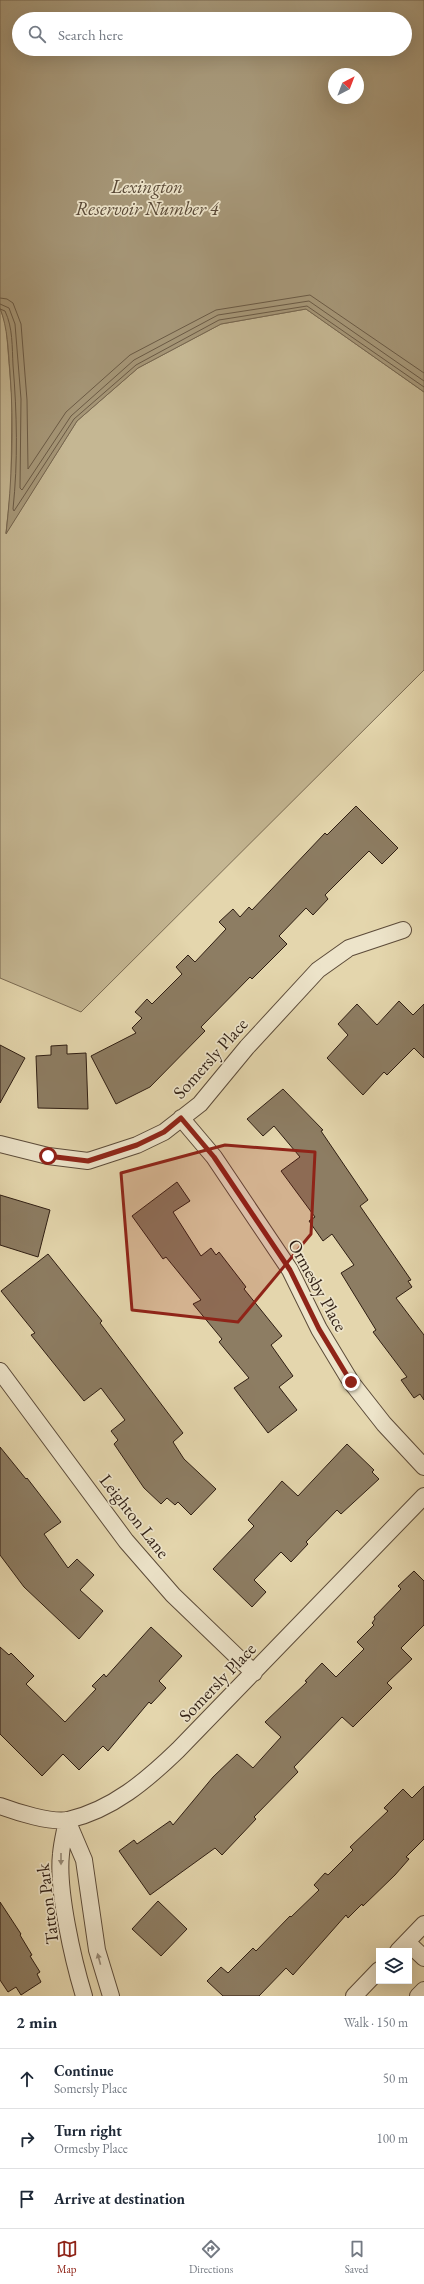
<!DOCTYPE html>
<html lang="en">
<head>
<meta charset="utf-8">
<style>
	:root { --surface:#fff; --page:#f6f6f7; --text:#1f2937; --muted:#747a83; --line:#e0e1e3; --accent:#8f2418 }
	body { margin:0; font-family:"EB Garamond",serif; background:var(--page); color:var(--text) }
	.controls { position:absolute; right:12px; bottom:12px; display:grid; overflow:hidden; border-radius:0px; box-shadow:0 4px 16px #0002 }
	.controls button { width:36px; height:36px; display:grid; place-items:center; padding:0; border:0; border-bottom:1px solid var(--line); background:var(--surface); color:var(--text); font:20px sans-serif }
	.compass { position:absolute; left:328px; top:68px; width:36px; height:36px; border-radius:50%; background:var(--surface); box-shadow:0 4px 16px #0002; rotate:42deg }
	.stop { position:absolute; width:12px; height:12px; margin:-9px; border:3px solid #8f2418; border-radius:50%; background:#fff }
	.stop.end { background:#8f2418; border-color:#fff; box-shadow:0 1px 4px #0008 }
	.list { margin:0; padding:0; list-style:none }
	h2 { display:flex; justify-content:space-between; align-items:center; height:52px; margin:0; padding:0 16px; font-size:17px }
	h2 small { font-size:13px; font-weight:400; color:var(--muted) }
	.list li { display:grid; grid-template-columns:26px 1fr auto; gap:12px; align-items:center; box-sizing:border-box; height:60px; padding:0 16px; border-top:1px solid var(--line) }
	.list b { display:block; font-size:15px; white-space:nowrap }
	.list p { margin:0; font-size:13px; white-space:nowrap; color:var(--muted) }
	.list em { font-size:13px; font-style:normal; color:var(--muted) }
	.icon { flex:none; width:22px; height:22px; fill:none; stroke:currentColor; stroke-width:2; stroke-linecap:round; stroke-linejoin:round }
	.map { position:relative; flex:none; width:424px; height:1996px; overflow:hidden }
	.search { position:absolute; background:var(--surface); box-shadow:0 4px 16px #0002; left:12px; right:12px; top:12px; height:44px; display:flex; align-items:center; gap:10px; box-sizing:border-box; padding:0 14px; border-radius:22px; color:var(--muted); font-size:15px }
	.sheet { height:232px; background:var(--surface) }
	nav { display:flex; justify-content:space-around; align-items:center; box-sizing:border-box; height:56px; border-top:1px solid var(--line); background:var(--surface); font-size:11px; color:var(--muted) }
	nav a { display:grid; justify-items:center; gap:2px }
	nav .on { color:var(--accent) }
	.map>svg:first-child { display:block }
	.green { fill:#c5b793; stroke:#7a6a52 }
	.water { fill:#a69778; stroke:#76664f; fill-rule:evenodd }
	.lines { fill:none; stroke-linecap:round; stroke-linejoin:round }
	.shore { stroke:#6a5a45; stroke-width:1 }
	.building { fill:#8d7d63; stroke:#2e1d12 }
	.minor-casing { stroke:#5c4b39; stroke-width:18 }
	.minor { stroke:#ede4ca; stroke-width:16 }
	.oneway { fill:#978a77 }
	.route { stroke:#8f2418; stroke-width:5 }
	.marked { fill:#8f2418; fill-opacity:0.2; stroke:#8f2418; stroke-width:3; stroke-linejoin:round }
	.labels { text-anchor:middle; dominant-baseline:central; stroke-width:3.5; stroke-linejoin:round; paint-order:stroke }
	.street-label { font-size:18px; fill:#2e1d12; stroke:#ede4ca }
	.water-label { font-size:19px; font-style:italic; fill:#584836; stroke:#ede4ca }
</style>
</head>
<body>
<div class="map">
<svg width="424" height="1996" viewBox="0 0 424 1996">
	<rect width="100%" height="100%" fill="#e4d6ad"/>
	<filter id="stains"><feTurbulence type="fractalNoise" baseFrequency=".005" numOctaves="4"/><feColorMatrix values="0 0 0 0 .2 0 0 0 0 .09 0 0 0 0 .02 0 0 0 .5 -.17"/></filter>
	<radialGradient id="worn" r=".72"><stop offset=".6" stop-color="#630" stop-opacity="0"/><stop offset="1" stop-color="#630" stop-opacity=".3"/></radialGradient>
	<path class="green" d="M 0,308 L 6,325 L 12,400 L 11,486 L 6,533 L 77,421 L 138,368 L 221,324 L 306,309 L 424,392 L 424,670 L 81,1012 L 0,978 Z"/>
	<path class="water" d="M 0,0 L 424,0 L 424,392 L 306,309 L 221,324 L 138,368 L 77,421 L 6,534 C 12,480 14,426 10,372 C 8,350 8,329 0,308 ZM 19,19 L 405,19 L 405,49 L 19,49 ZM 334,74 L 358,74 L 358,98 L 334,98 Z"/>
	<g class="lines">
		<path class="shore" d="M 0,298 L 7,299 L 13,303 L 21,324 L 27,400 L 28,469 L 66,412 L 130,355 L 216,310 L 310,295 L 424,373
			M 0,304 L 9,308 L 15,324 L 21,399 L 20,488 L 22,490 L 71,416 L 134,360 L 218,315 L 309,301 L 424,381
			M 0,309 L 5,311 C 13,328 12,347 13,365 C 17,413 18,462 13,509 L 14,511 L 74,419 L 136,365 L 219,320 L 307,306 L 424,387"/>
	</g>
	<path class="building" d="M 356,806 L 398,848 L 382,864 L 369,851 L 325,895 L 328,899 L 313,915 L 306,908 L 279,936 L 287,944 L 252,979 L 250,977 L 201,1027 L 205,1031 L 150,1087 L 116,1104 L 91,1056 L 136,1033 L 132,1028 L 142,1018 L 135,1012 L 147,999 L 152,1004 L 182,974 L 176,967 L 188,955 L 195,962 L 226,929 L 219,922 L 233,909 L 240,917 L 249,907 L 252,910 L 325,833 L 327,835 Z
		M 399,1001 L 413,1015 L 424,1004 L 424,1058 L 414,1048 L 387,1075 L 384,1072 L 363,1095 L 327,1058 L 348,1035 L 338,1024 L 357,1004 L 377,1025 Z
		M 0,1045 L 25,1058 L 0,1103 Z
		M 67,1045 L 67,1054 L 86,1053 L 88,1109 L 38,1108 L 36,1056 L 51,1055 L 51,1046 Z
		M 283,1089 L 323,1130 L 321,1131 L 368,1200 L 360,1206 L 411,1280 L 408,1281 L 412,1287 L 396,1298 L 424,1335 L 424,1400 L 420,1394 L 414,1398 L 401,1380 L 407,1377 L 373,1332 L 376,1330 L 341,1273 L 354,1265 L 332,1234 L 323,1241 L 309,1221 L 315,1217 L 281,1171 L 300,1157 L 274,1126 L 263,1136 L 247,1119 Z
		M 177,1182 L 190,1201 L 173,1212 L 201,1256 L 211,1248 L 216,1255 L 219,1252 L 246,1287 L 244,1289 L 282,1336 L 271,1345 L 293,1376 L 279,1387 L 297,1410 L 268,1433 L 234,1388 L 249,1378 L 219,1342 L 222,1339 L 193,1304 L 201,1300 L 166,1257 L 163,1259 L 132,1216 Z
		M 0,1195 L 50,1210 L 38,1257 L 0,1245 Z
		M 48,1254 L 102,1321 L 100,1323 L 183,1433 L 173,1442 L 184,1459 L 216,1489 L 191,1515 L 178,1502 L 175,1505 L 167,1498 L 161,1504 L 144,1488 L 114,1444 L 118,1440 L 111,1431 L 125,1420 L 101,1388 L 84,1401 L 31,1335 L 35,1333 L 1,1291 Z
		M 347,1444 L 374,1470 L 372,1472 L 379,1479 L 341,1514 L 337,1510 L 306,1542 L 308,1544 L 291,1562 L 281,1552 L 254,1580 L 266,1592 L 252,1607 L 213,1569 L 254,1526 L 248,1520 L 282,1481 L 298,1496 Z
		M 0,1447 L 26,1479 L 27,1478 L 61,1522 L 44,1534 L 68,1568 L 77,1559 L 94,1575 L 80,1590 L 103,1611 L 79,1639 L 24,1587 L 0,1555 Z
		M 414,1571 L 424,1581 L 424,1625 L 401,1648 L 412,1659 L 387,1683 L 392,1688 L 353,1727 L 342,1717 L 294,1767 L 298,1772 L 254,1817 L 256,1819 L 222,1855 L 215,1848 L 150,1895 L 119,1851 L 134,1840 L 137,1844 L 170,1821 L 173,1825 L 213,1777 L 237,1754 L 253,1768 L 281,1737 L 265,1722 L 307,1682 L 305,1681 L 322,1663 L 336,1677 L 364,1649 L 357,1642 L 374,1625 L 372,1623 L 375,1619 L 374,1617 L 401,1589 L 398,1586 Z
		M 151,1627 L 182,1656 L 159,1681 L 166,1688 L 151,1704 L 149,1702 L 108,1751 L 103,1746 L 79,1770 L 63,1754 L 42,1776 L 0,1734 L 0,1647 L 9,1655 L 11,1653 L 34,1676 L 26,1684 L 65,1722 L 96,1689 L 92,1686 L 104,1674 L 106,1677 Z
		M 424,1786 L 424,1839 L 406,1857 L 409,1859 L 395,1875 L 363,1906 L 362,1904 L 348,1918 L 346,1915 L 293,1975 L 286,1968 L 259,1996 L 223,1996 L 207,1981 L 221,1967 L 228,1973 L 253,1948 L 256,1951 L 290,1916 L 291,1917 L 319,1890 L 314,1885 L 325,1873 L 328,1875 L 353,1850 L 350,1847 L 388,1811 L 384,1808 L 403,1789 L 412,1798 Z
		M 158,1901 L 187,1929 L 161,1956 L 132,1929 Z
		M 0,1902 L 21,1934 L 20,1935 L 32,1955 L 30,1956 L 40,1972 L 37,1974 L 41,1982 L 21,1995 L 16,1987 L 8,1992 L 0,1980 Z"/>
	<g class="lines">
		<g class="minor-casing">
			<path id="minor" d="M 181,1118 L 214,1157 L 290,1270 L 319,1329 L 351,1382 L 384,1424 L 424,1467
				M 0,1144 L 48,1156 L 88,1161 L 137,1145 L 164,1132 L 200,1104 L 247,1047 L 318,970 L 349,948 L 403,930
				M 0,1371 L 126,1541 L 173,1595 L 254,1673
				M 0,1806 C 16,1812 51,1823 68,1820 C 112,1810 147,1780 178,1750 L 424,1496
				M 67,1820 L 84,1860 L 97,1950 L 111,1996
				M 67,1820 C 65,1831 62,1842 61,1854 C 57,1890 73,1960 84,1996
				M 407,1942 L 424,1958
				M 398,1951 L 424,1924
				M 354,1996 L 379,1970
				M 418,1996 L 424,1990"/>
		</g>
		<use href="#minor" class="minor"/>
	</g>
	<defs><path id="oneway-solid" d="M-6-.8H1V-3.2L6.5 0L1 3.2V.8H-6Z"/></defs>
	<g class="oneway">
		<use href="#oneway-solid" transform="translate(61 1859) rotate(90)"/>
		<use href="#oneway-solid" transform="translate(99 1959) rotate(-105)"/>
	</g>
	<g class="lines">
		<path class="route" d="M 48,1156 L 88,1161 L 137,1145 L 164,1132 L 181,1118 L 214,1157 L 290,1270 L 319,1329 L 351,1382"/>
	</g>
	<path class="marked" d="M 225,1145 L 315,1152 L 311,1234 L 238,1322 L 132,1310 L 121,1173 Z"/>
	<g class="labels">
		<g class="street-label">
			<text transform="translate(210 1058) rotate(-48)">Somersly Place</text>
			<text transform="translate(318 1285) rotate(61)">Ormesby Place</text>
			<text transform="translate(135 1516) rotate(52)">Leighton Lane</text>
			<text transform="translate(217 1682) rotate(-46)">Somersly Place</text>
			<text transform="translate(47 1904) rotate(-97)">Tatton Park</text>
		</g>
		<g class="water-label">
			<text x="147" y="186">Lexington<tspan x="147" dy="22">Reservoir Number 4</tspan></text>
		</g>
	</g>
	<rect width="100%" height="100%" filter="url(#stains)"/>
	<rect width="100%" height="100%" fill="url(#worn)"/>
</svg>
<div class="controls">
<button><svg class="icon" aria-label="layers" viewBox="0 0 24 24"><path d="M12 4l9 5-9 5-9-5zM3 14l9 5 9-5"/></svg></button>
</div>
<svg class="compass" viewBox="-18 -18 36 36"><path d="M0-13l5 13h-10z" fill="#e53935"/><path d="M0 13l5-13h-10z" fill="#747a83"/></svg>
<div class="stop" style="left:48px;top:1156px"></div>
<div class="stop end" style="left:351px;top:1382px"></div>
<div class="search"><svg class="icon" aria-label="search" viewBox="0 0 24 24"><circle cx="10" cy="10" r="6"/><path d="M15 15l6 6"/></svg>Search here</div>
</div>
<section class="sheet">
<h2>2 min<small>Walk · 150 m</small></h2>
<ul class="list">
<li><svg class="icon" aria-label="ahead" viewBox="0 0 24 24"><path d="M12 20V5M6 11l6-6 6 6"/></svg><div><b>Continue</b><p>Somersly Place</p></div><em>50 m</em></li>
<li><svg class="icon" aria-label="right" viewBox="0 0 24 24"><path d="M7 20v-9h11M14 6l5 5-5 5"/></svg><div><b>Turn right</b><p>Ormesby Place</p></div><em>100 m</em></li>
<li><svg class="icon" aria-label="arrive" viewBox="0 0 24 24"><path d="M6 21V4h12l-3 4 3 4H6"/></svg><div><b>Arrive at destination</b></div></li>
</ul>
</section>
<nav>
<a class="on"><svg class="icon" aria-label="map" viewBox="0 0 24 24"><path d="M3 6l6-2 6 2 6-2v14l-6 2-6-2-6 2zM9 4v14M15 6v14"/></svg>Map</a>
<a><svg class="icon" aria-label="directions" viewBox="0 0 24 24"><path d="M12 3l9 9-9 9-9-9zM9 14v-3h6M13 9l2 2-2 2"/></svg>Directions</a>
<a><svg class="icon" aria-label="saved" viewBox="0 0 24 24"><path d="M7 4h10v16l-5-4-5 4z"/></svg>Saved</a>
</nav>
</body>
</html>
